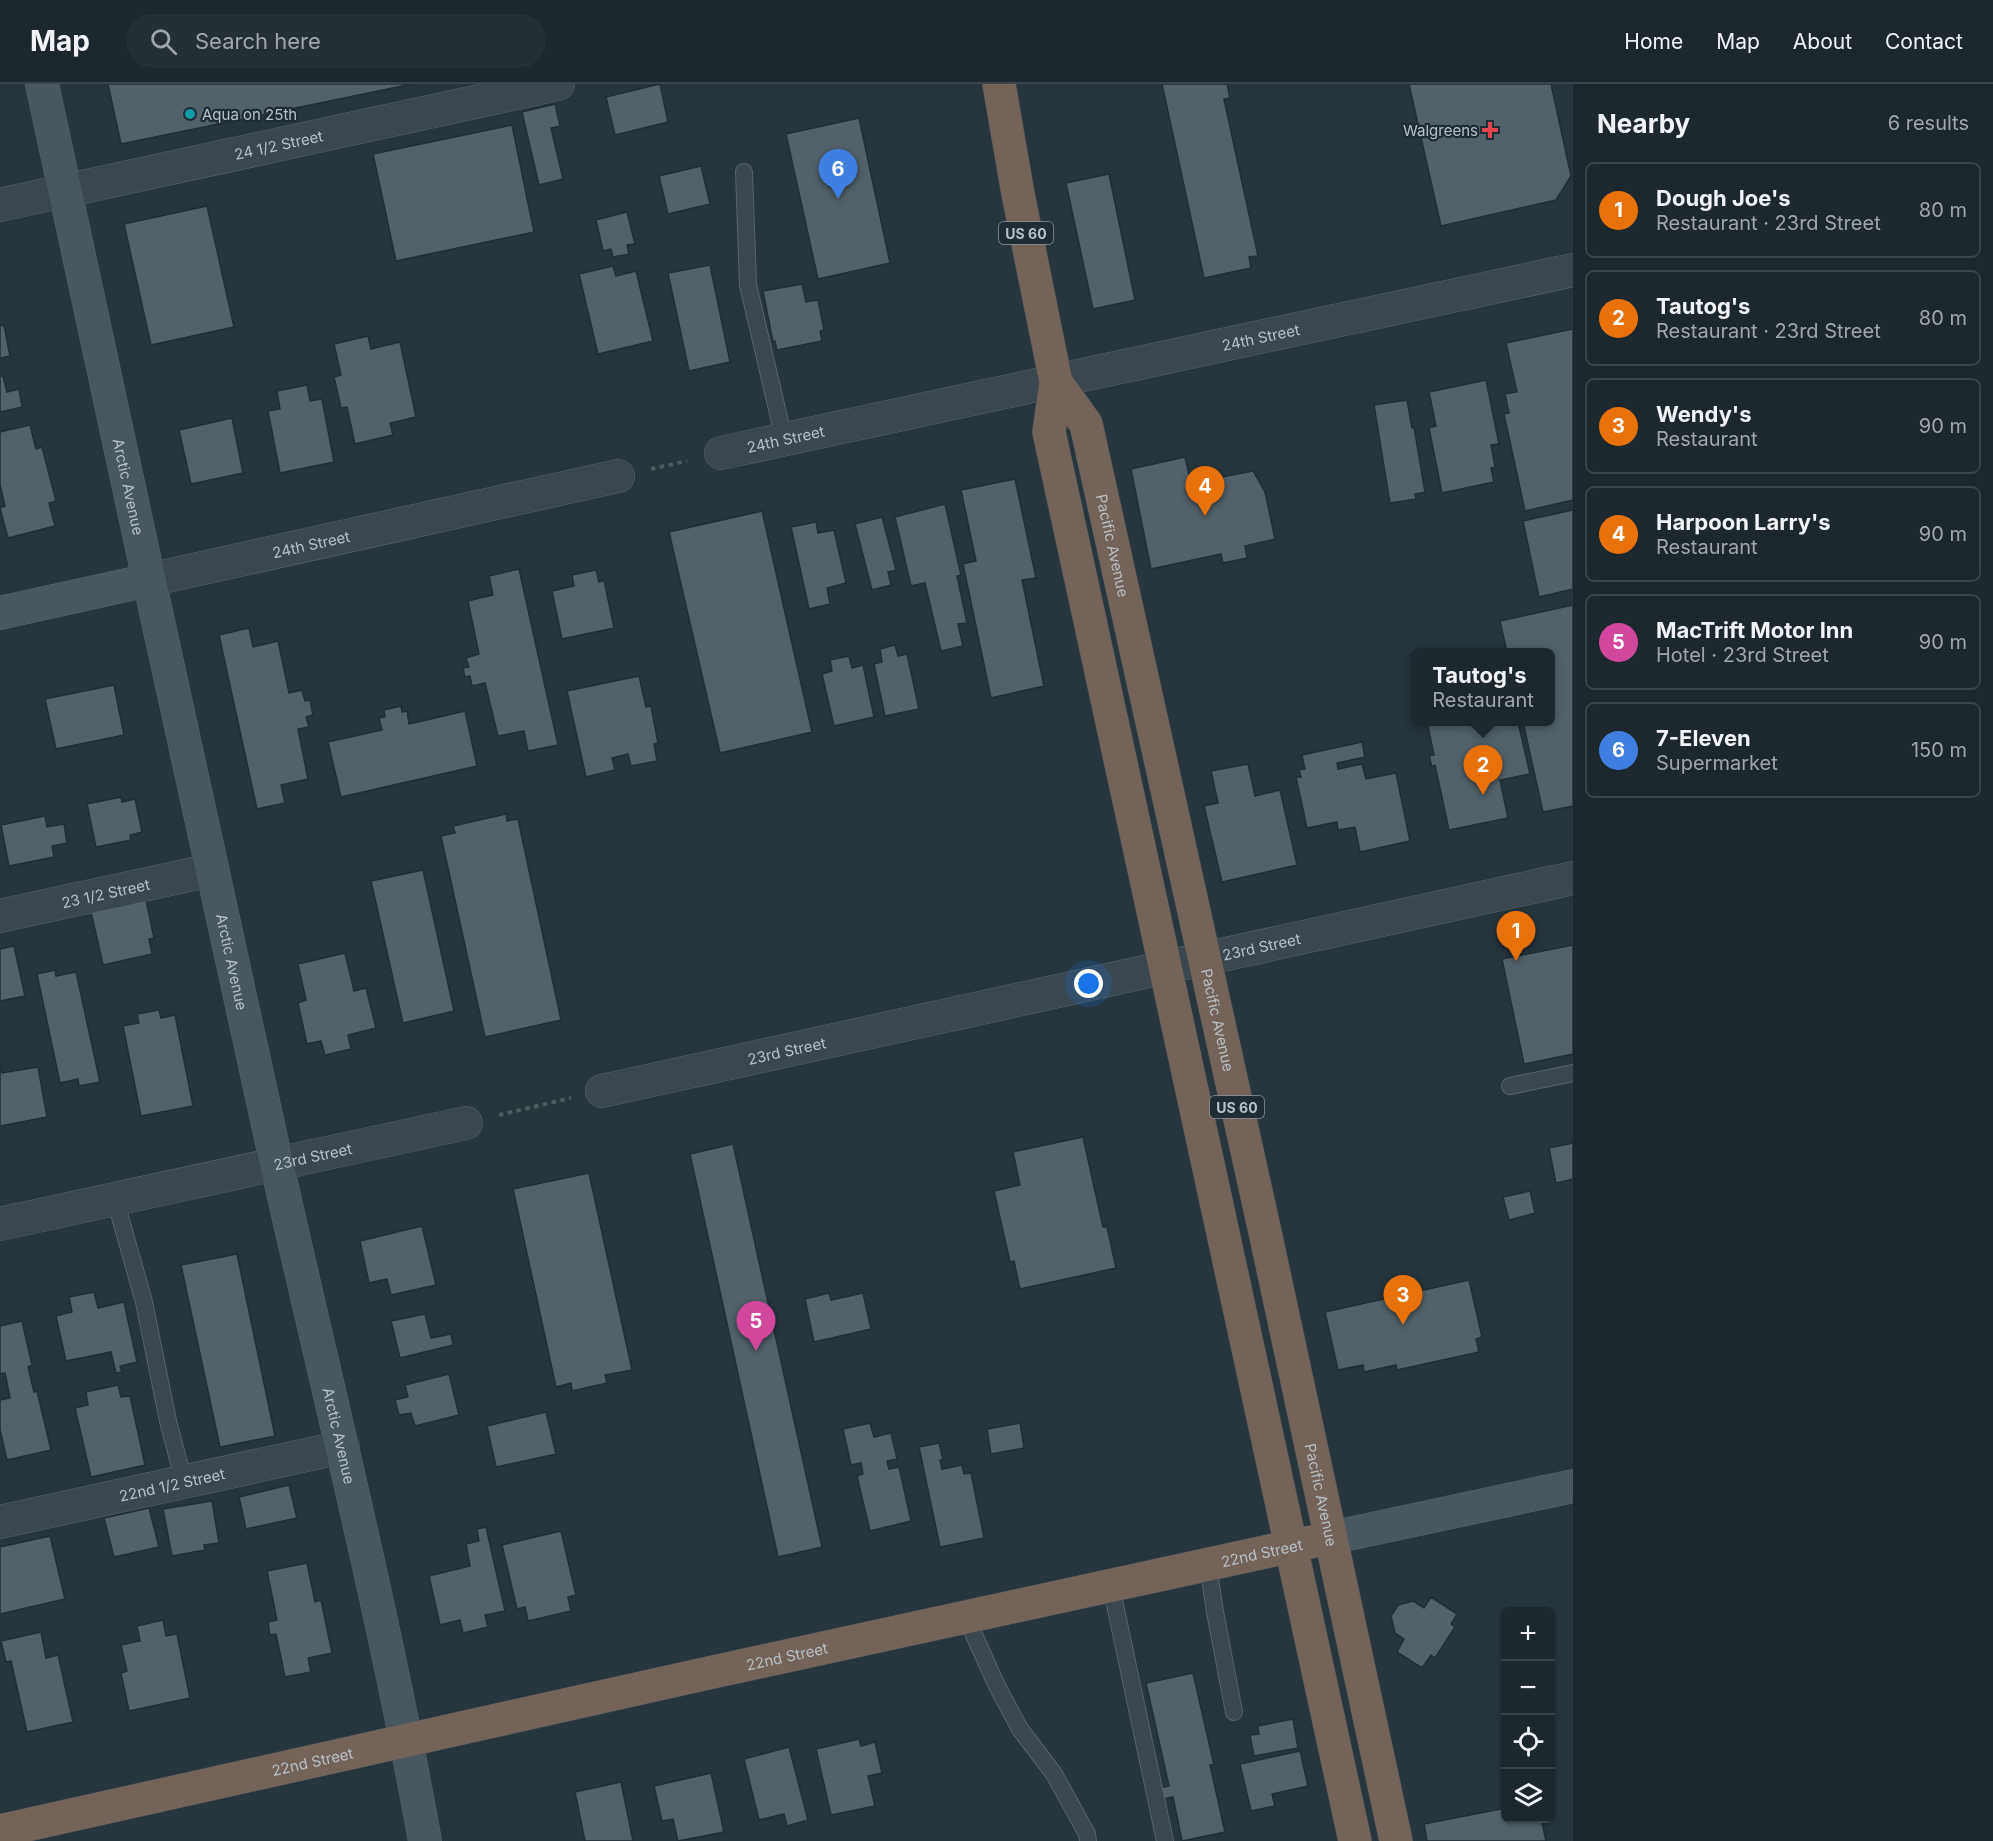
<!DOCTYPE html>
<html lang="en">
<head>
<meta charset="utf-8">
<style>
	:root { --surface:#1d282e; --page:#253036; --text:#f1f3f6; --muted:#a0a6aa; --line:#3b444a; --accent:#96caef }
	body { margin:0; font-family:Inter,sans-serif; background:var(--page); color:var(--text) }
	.controls { position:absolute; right:18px; bottom:18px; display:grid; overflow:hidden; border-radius:9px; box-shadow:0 2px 4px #0004 }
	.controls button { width:54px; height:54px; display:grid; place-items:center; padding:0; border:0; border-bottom:2px solid var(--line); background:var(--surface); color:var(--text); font:30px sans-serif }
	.you { position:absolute; left:1089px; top:900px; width:21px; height:21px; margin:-15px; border:4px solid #fff; border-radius:50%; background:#1a73e8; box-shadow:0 0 0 9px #1a73e833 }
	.badge { display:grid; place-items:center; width:39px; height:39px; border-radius:50%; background:var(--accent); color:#fff; font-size:20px; font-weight:700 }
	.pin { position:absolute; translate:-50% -50px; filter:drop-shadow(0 2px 3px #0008) }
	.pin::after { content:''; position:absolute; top:32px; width:21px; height:18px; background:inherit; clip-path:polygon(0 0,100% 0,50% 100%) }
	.popup { position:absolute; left:1411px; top:564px; width:144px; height:78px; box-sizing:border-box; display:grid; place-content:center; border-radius:9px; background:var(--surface); filter:drop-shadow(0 2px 4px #0005); font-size:20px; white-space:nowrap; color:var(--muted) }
	.popup b { font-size:22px; color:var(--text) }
	.popup::after { content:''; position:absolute; left:50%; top:100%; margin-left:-12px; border:12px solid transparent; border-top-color:var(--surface) }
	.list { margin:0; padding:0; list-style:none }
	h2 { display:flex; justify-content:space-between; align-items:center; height:78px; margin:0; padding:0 24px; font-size:26px }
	h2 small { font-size:20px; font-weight:400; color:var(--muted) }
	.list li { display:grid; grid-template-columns:39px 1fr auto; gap:18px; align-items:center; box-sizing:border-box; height:96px; margin:0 12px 12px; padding:0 12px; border:2px solid var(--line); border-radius:9px }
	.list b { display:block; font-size:22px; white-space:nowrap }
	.list p { margin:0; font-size:20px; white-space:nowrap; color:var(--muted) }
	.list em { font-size:20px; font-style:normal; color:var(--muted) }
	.icon { flex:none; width:33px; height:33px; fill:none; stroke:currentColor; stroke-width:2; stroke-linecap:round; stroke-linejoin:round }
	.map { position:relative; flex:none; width:1573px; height:1757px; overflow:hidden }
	header { display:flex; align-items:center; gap:36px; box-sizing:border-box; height:84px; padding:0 30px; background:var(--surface); border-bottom:2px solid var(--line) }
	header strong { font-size:28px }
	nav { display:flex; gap:33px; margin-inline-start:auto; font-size:21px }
	.search { width:420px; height:54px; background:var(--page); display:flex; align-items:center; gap:15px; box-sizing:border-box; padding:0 21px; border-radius:33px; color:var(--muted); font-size:22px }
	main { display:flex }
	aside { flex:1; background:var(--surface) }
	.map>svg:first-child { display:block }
	.building { fill:#53626a; stroke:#222e35; stroke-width:1.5 }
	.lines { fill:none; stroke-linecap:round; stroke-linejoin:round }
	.lane-casing { stroke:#59646b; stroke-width:18 }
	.street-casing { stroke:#59646b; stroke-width:34 }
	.secondary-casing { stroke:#59646b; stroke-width:34 }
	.highway-casing { stroke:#465158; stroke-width:34 }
	.path { stroke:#4b5f5d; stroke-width:4; stroke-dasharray:4.5 4.5; stroke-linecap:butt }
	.lane { stroke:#3b474e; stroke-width:16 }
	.street { stroke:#3b474e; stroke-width:33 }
	.secondary { stroke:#495760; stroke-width:33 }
	.highway { stroke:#736359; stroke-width:33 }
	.culture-dot { fill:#0f9aa8; stroke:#202c33; stroke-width:2 }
	.health-dot { fill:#e0444e; stroke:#202c33; stroke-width:2 }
	.labels { text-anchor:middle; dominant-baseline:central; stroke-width:4.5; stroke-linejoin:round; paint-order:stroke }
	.shield { fill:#202c33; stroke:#8a949b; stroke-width:1.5 }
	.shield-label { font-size:14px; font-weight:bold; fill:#b7c1c8 }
	.poi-label { font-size:15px; fill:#b7c1c8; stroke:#202c33; text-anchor:start }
	.street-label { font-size:15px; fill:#b7c1c8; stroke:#202c33 }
</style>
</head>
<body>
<header>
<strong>Map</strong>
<div class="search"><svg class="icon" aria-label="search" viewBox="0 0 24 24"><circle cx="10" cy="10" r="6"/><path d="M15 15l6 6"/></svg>Search here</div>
<nav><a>Home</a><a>Map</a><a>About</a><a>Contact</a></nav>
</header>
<main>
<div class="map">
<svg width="1573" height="1757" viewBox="0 0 1573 1757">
	<rect width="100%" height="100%" fill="#27353d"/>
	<path class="building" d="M 108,0 L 412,0 L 121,60 Z
		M 660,0 L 668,38 L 615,51 L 606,13 Z
		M 1162,0 L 1227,0 L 1230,14 L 1224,15 L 1258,172 L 1249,173 L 1251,184 L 1204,194 Z
		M 1409,0 L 1551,0 L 1571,92 L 1556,116 L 1441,142 Z
		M 555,20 L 560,42 L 551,44 L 563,95 L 539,101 L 522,28 Z
		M 859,34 L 890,179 L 818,195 L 786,50 Z
		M 512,41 L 534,148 L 396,177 L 373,70 Z
		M 701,82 L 710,120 L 668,130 L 659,92 Z
		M 1109,90 L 1135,216 L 1093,225 L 1066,99 Z
		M 207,122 L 234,243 L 151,261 L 124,140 Z
		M 627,128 L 635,160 L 627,161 L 629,170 L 613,173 L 611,165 L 603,167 L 596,136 Z
		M 710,181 L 730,278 L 689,287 L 668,189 Z
		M 613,182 L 616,192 L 636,187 L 653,257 L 598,270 L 579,190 Z
		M 802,200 L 806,218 L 818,216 L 824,246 L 820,247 L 822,257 L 777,266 L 775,257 L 773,258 L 763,207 Z
		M 4,241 L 10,272 L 0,274 L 0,242 Z
		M 1573,245 L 1573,416 L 1525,427 L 1504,330 L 1509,329 L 1505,310 L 1517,308 L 1506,259 Z
		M 368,252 L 371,265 L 400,258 L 416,333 L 390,339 L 393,351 L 355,360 L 347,323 L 341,324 L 334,293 L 341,291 L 334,260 Z
		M 0,292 L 3,292 L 7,308 L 19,305 L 22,323 L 0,328 Z
		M 1486,296 L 1499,360 L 1491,361 L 1495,383 L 1491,384 L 1494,398 L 1442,409 L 1429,344 L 1436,342 L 1429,308 Z
		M 307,301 L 310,317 L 322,315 L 334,378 L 280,389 L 268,327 L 280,325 L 277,307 Z
		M 1407,316 L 1412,344 L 1414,343 L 1425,408 L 1415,410 L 1416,415 L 1390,419 L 1374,321 Z
		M 232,334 L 243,389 L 191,400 L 179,346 Z
		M 30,341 L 36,365 L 42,363 L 56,417 L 49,419 L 55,442 L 8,454 L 0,424 L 5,422 L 0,401 L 0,348 Z
		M 1185,373 L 1191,399 L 1253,387 L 1265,408 L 1275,455 L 1245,462 L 1247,474 L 1223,479 L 1221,470 L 1151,485 L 1131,385 Z
		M 1015,395 L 1036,494 L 1022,496 L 1044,602 L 991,614 L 963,480 L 976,477 L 961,406 Z
		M 945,420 L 961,491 L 957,492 L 967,539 L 958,540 L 963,562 L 941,567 L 925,499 L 911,502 L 895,433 Z
		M 1573,426 L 1573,505 L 1539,513 L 1523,437 Z
		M 762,427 L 812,648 L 720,669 L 669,448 Z
		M 882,433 L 896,486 L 888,488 L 891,501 L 872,506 L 855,440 Z
		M 816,438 L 818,449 L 834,446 L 846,499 L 827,504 L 830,520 L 809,525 L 791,443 Z
		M 519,485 L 558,661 L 528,667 L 524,647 L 498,652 L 485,599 L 472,602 L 470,592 L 465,593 L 463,584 L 469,583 L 466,574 L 479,570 L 468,517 L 493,511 L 489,492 Z
		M 596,486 L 599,498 L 604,496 L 614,544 L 562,555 L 552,507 L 574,502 L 572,491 Z
		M 1573,521 L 1573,722 L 1543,728 L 1523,638 L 1550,638 L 1550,568 L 1507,568 L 1500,537 Z
		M 249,544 L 253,563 L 278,557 L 289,609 L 302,606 L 305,617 L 310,616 L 313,631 L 306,633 L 309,643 L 298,645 L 308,695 L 281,701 L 285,719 L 257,725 L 219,551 Z
		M 895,561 L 898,572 L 907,570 L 919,625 L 885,632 L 874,580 L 882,578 L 880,565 Z
		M 849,572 L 852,584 L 863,581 L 874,633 L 834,642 L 822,590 L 832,587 L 830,576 Z
		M 639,592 L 646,623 L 651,622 L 658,659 L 654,660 L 657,677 L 631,682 L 628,670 L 612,674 L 615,686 L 586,693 L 567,607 Z
		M 114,601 L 124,651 L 56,665 L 45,615 Z
		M 401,622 L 402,628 L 407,627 L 409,640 L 465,627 L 477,682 L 341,713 L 328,658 L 382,646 L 379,634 L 385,633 L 384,626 Z
		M 1427,638 L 1495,638 L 1495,640 L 1501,638 L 1518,638 L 1530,690 L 1500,696 L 1508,734 L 1449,746 L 1435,681 L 1432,683 L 1429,672 L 1434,671 Z
		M 1362,658 L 1365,673 L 1337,679 L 1338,685 L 1362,680 L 1366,695 L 1396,689 L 1410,757 L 1360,768 L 1355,743 L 1338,746 L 1337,738 L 1307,744 L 1296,693 L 1301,693 L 1299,686 L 1305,685 L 1302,671 Z
		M 1248,680 L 1255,712 L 1280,706 L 1297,781 L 1222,798 L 1204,722 L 1218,719 L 1211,687 Z
		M 121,713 L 122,718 L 135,715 L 142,748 L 130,751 L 131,756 L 96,763 L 87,720 Z
		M 506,730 L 507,737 L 518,735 L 561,936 L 485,953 L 441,752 L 455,749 L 453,742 Z
		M 45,732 L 47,743 L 64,740 L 67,759 L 52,762 L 54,773 L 9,782 L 1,741 Z
		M 423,786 L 454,927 L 403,939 L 371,797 Z
		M 146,816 L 154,854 L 149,855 L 152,870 L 103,881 L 91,828 Z
		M 1573,861 L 1573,970 L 1524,980 L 1502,875 Z
		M 14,862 L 25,912 L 0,917 L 0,865 Z
		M 345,869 L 354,907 L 366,904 L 376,944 L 348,951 L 351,965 L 325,971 L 321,957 L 307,960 L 298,919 L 306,916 L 298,880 Z
		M 55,886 L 56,892 L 76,888 L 100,998 L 79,1002 L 78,995 L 60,999 L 37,890 Z
		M 159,926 L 161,934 L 175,931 L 193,1022 L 141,1032 L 123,942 L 139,939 L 137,930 Z
		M 0,977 L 2,989 L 38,983 L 47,1033 L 0,1042 Z
		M 1083,1053 L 1103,1143 L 1107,1143 L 1116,1184 L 1020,1205 L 1014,1177 L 1010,1178 L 994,1107 L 1020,1101 L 1013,1068 Z
		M 1573,1059 L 1573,1095 L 1556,1099 L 1549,1064 Z
		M 733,1060 L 822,1463 L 778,1473 L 690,1070 Z
		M 589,1089 L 632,1286 L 605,1291 L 607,1299 L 572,1307 L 571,1299 L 556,1303 L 513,1105 Z
		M 1530,1107 L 1535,1129 L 1509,1136 L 1503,1113 Z
		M 422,1142 L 436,1201 L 391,1211 L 387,1195 L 369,1199 L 360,1157 Z
		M 237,1170 L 275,1352 L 220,1363 L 181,1181 Z
		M 1469,1196 L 1482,1253 L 1476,1255 L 1479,1268 L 1397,1286 L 1396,1281 L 1364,1288 L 1363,1281 L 1338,1286 L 1325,1228 Z
		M 94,1208 L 98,1224 L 124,1218 L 137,1278 L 120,1282 L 122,1288 L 116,1289 L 111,1268 L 66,1277 L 56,1232 L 72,1228 L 69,1213 Z
		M 829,1209 L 831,1216 L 863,1209 L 871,1245 L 814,1258 L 805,1215 Z
		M 425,1230 L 431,1254 L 451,1250 L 453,1261 L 400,1274 L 391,1237 Z
		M 22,1237 L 32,1281 L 28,1283 L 34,1308 L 37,1307 L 51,1366 L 7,1376 L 0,1346 L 0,1316 L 10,1314 L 5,1289 L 0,1290 L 0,1242 Z
		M 449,1290 L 459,1331 L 415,1342 L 411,1329 L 399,1331 L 395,1316 L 408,1313 L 405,1301 Z
		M 118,1301 L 121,1313 L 130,1312 L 145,1381 L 91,1393 L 75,1324 L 88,1321 L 86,1308 Z
		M 546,1328 L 556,1370 L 496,1383 L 487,1342 Z
		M 870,1339 L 874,1353 L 891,1349 L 897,1375 L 887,1377 L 889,1385 L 899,1383 L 911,1437 L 870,1447 L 857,1392 L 863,1390 L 861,1379 L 851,1381 L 843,1345 Z
		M 1020,1339 L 1024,1364 L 991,1370 L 987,1345 Z
		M 939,1359 L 943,1376 L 940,1376 L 942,1385 L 962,1381 L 964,1390 L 971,1389 L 984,1454 L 940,1463 L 919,1363 Z
		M 289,1401 L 297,1434 L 246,1445 L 239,1413 Z
		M 212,1417 L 219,1459 L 204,1461 L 205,1466 L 172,1472 L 163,1425 Z
		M 149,1424 L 159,1463 L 114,1473 L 104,1434 Z
		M 486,1443 L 505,1527 L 485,1531 L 488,1543 L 463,1549 L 460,1536 L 440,1541 L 429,1492 L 470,1482 L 466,1460 L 479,1457 L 477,1445 Z
		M 561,1447 L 576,1511 L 568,1513 L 571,1527 L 528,1537 L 525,1523 L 517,1525 L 502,1461 Z
		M 50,1452 L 65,1515 L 0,1530 L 0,1463 Z
		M 307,1479 L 315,1518 L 321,1516 L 332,1569 L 308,1574 L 311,1588 L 285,1593 L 276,1550 L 270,1551 L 268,1538 L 277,1536 L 267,1487 Z
		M 1431,1513 L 1457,1530 L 1451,1540 L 1455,1543 L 1435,1574 L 1431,1571 L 1422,1584 L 1397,1568 L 1404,1555 L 1395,1549 L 1391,1532 L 1398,1521 L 1413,1517 L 1424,1524 Z
		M 163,1536 L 166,1552 L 177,1550 L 190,1614 L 129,1627 L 121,1589 L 127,1587 L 121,1561 L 140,1557 L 137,1542 Z
		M 41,1548 L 46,1574 L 58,1571 L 73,1638 L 27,1648 L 11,1577 L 6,1578 L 1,1557 Z
		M 1193,1589 L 1214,1681 L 1210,1681 L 1225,1748 L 1182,1757 L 1173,1713 L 1164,1715 L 1161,1704 L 1169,1702 L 1146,1599 Z
		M 1293,1635 L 1298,1664 L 1254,1672 L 1250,1651 L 1259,1650 L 1258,1642 Z
		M 859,1655 L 861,1662 L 875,1658 L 882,1689 L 868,1692 L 875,1722 L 831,1731 L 816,1665 Z
		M 789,1663 L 808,1736 L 787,1742 L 784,1730 L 759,1736 L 744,1675 Z
		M 1300,1667 L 1308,1702 L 1272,1710 L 1275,1722 L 1251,1727 L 1240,1680 Z
		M 711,1689 L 724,1748 L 678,1757 L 673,1735 L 662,1737 L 654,1702 Z
		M 621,1698 L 633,1757 L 585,1757 L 575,1708 Z
		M 1506,1724 L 1506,1734 L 1541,1734 L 1546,1757 L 1427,1757 L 1424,1740 Z"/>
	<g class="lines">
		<g class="lane-casing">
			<path id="lane" d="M 744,88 L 748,201 L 784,355
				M 1510,1002 L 1573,989
				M 115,1115 L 144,1218 L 168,1337 L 184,1398
				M 1208,1481 L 1215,1528 L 1234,1628
				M 1111,1502 L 1165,1757
				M 966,1533 L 997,1602 L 1020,1645 L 1054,1690 L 1087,1750 L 1088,1757"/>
		</g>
		<g class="street-casing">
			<g id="street">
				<path id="s1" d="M 0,121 L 558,0"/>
				<path id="s2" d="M 721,369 C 1005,306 1289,248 1573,186"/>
				<path id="s3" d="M 149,496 L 618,392"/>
				<path id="s4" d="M 0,832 L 212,786"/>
				<path id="s5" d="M 602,1007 L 1573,794"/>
				<path id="s6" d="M 0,1140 L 466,1039"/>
				<path id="s7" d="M 0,1438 L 343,1363"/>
			</g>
		</g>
		<g class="secondary-casing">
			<g id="secondary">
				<path id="s8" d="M 42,0 C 119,359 197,719 276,1077 C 327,1304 384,1529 425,1757"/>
				<path d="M 0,529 L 149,496"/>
				<path d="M 1330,1454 L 1573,1402"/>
			</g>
		</g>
		<g class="highway-casing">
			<g id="highway">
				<path d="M 999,0 L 1018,110 L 1056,298 L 1049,348 L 1355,1757"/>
				<path id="s9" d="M 1056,298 L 1086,340 L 1265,1148 L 1396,1757"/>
				<path id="s10" d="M 0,1747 L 704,1590 L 1311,1458"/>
			</g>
		</g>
		<path class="path" d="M 651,385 L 687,377
			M 499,1031 L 571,1014"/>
		<use href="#lane" class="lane"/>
		<use href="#street" class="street"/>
		<use href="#secondary" class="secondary"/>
		<use href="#highway" class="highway"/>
	</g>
	<circle class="culture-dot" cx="190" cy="30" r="6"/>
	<path class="health-dot" d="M1487 37h6v6h6v6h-6v6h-6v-6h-6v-6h6z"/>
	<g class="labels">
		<g class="shield">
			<rect x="999" y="138" width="54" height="22" rx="4.5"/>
			<rect x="1210" y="1012" width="54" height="22" rx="4.5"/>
		</g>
		<g class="shield-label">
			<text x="1026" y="149">US 60</text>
			<text x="1237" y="1023">US 60</text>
		</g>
		<g class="poi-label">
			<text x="202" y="30">Aqua on 25th</text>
			<text x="1478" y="46" text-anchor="end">Walgreens</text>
		</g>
		<g class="street-label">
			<text stroke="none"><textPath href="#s1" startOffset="285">24 1/2 Street</textPath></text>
			<text stroke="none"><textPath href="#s2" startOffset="552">24th Street</textPath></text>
			<text stroke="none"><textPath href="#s2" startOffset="66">24th Street</textPath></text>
			<text stroke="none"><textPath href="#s8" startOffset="412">Arctic Avenue</textPath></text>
			<text stroke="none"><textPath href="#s3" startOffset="166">24th Street</textPath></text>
			<text stroke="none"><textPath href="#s9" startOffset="176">Pacific Avenue</textPath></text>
			<text stroke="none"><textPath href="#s4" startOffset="108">23 1/2 Street</textPath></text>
			<text stroke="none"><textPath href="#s5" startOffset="675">23rd Street</textPath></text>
			<text stroke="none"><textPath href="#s8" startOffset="898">Arctic Avenue</textPath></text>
			<text stroke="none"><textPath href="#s9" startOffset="662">Pacific Avenue</textPath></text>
			<text stroke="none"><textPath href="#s5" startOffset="189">23rd Street</textPath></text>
			<text stroke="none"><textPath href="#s6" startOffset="320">23rd Street</textPath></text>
			<text stroke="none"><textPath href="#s8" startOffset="1384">Arctic Avenue</textPath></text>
			<text stroke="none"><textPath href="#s7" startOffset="176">22nd 1/2 Street</textPath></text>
			<text stroke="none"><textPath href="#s9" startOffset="1148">Pacific Avenue</textPath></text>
			<text stroke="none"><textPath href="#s10" startOffset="1292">22nd Street</textPath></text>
			<text stroke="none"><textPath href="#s10" startOffset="806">22nd Street</textPath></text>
			<text stroke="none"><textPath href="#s10" startOffset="320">22nd Street</textPath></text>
		</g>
	</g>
</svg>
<div class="controls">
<button>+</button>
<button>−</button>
<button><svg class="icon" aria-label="locate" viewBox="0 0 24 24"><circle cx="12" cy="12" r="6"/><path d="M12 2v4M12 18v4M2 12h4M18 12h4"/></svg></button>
<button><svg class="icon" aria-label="layers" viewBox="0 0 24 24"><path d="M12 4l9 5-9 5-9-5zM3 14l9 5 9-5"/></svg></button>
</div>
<div class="you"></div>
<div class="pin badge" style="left:1516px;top:877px;background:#e8710a">1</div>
<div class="pin badge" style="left:1483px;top:711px;background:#e8710a">2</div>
<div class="popup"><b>Tautog's</b>Restaurant</div>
<div class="pin badge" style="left:1403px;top:1241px;background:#e8710a">3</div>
<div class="pin badge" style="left:1205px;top:432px;background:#e8710a">4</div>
<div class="pin badge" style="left:756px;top:1267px;background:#d1479c">5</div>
<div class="pin badge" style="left:838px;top:115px;background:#3f7fe0">6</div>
</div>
<aside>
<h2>Nearby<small>6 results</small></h2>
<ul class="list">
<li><span class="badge" style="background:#e8710a">1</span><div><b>Dough Joe's</b><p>Restaurant · 23rd Street</p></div><em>80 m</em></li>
<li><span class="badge" style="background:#e8710a">2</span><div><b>Tautog's</b><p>Restaurant · 23rd Street</p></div><em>80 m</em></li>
<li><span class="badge" style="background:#e8710a">3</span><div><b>Wendy's</b><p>Restaurant</p></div><em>90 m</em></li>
<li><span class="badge" style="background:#e8710a">4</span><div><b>Harpoon Larry's</b><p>Restaurant</p></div><em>90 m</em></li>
<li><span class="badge" style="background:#d1479c">5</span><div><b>MacTrift Motor Inn</b><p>Hotel · 23rd Street</p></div><em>90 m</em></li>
<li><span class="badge" style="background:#3f7fe0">6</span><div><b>7-Eleven</b><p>Supermarket</p></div><em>150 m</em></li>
</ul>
</aside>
</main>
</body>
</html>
